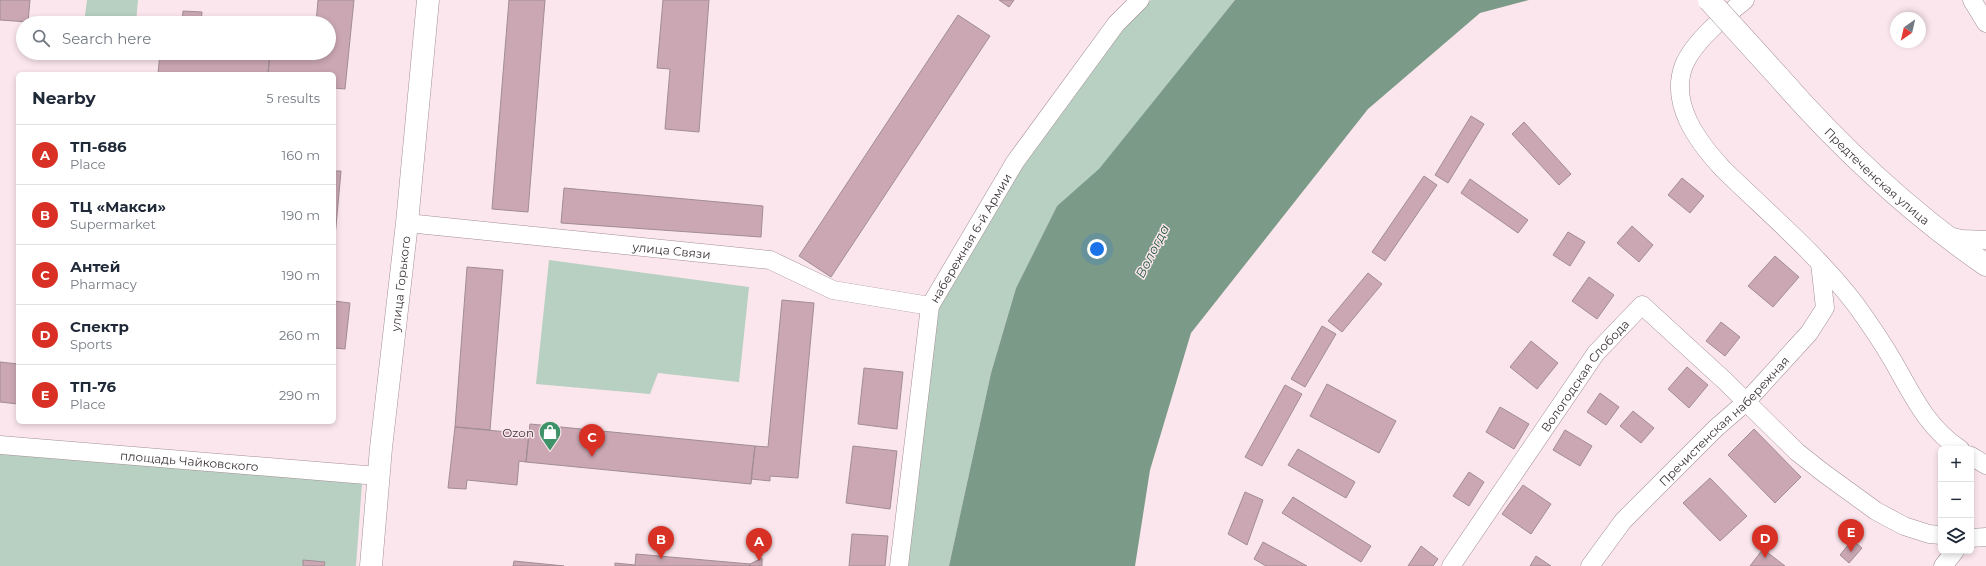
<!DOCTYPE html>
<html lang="en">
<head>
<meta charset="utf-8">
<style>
	:root { --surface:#fff; --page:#f6f6f7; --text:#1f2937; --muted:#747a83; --line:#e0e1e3; --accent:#d93025 }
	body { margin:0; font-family:Montserrat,sans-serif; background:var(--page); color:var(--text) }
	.controls { position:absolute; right:12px; bottom:12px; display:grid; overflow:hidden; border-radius:6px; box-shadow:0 2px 6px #0003 }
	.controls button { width:36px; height:36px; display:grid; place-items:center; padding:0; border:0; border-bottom:1px solid var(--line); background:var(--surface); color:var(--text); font:20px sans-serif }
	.compass { position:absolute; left:1890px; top:12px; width:36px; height:36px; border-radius:50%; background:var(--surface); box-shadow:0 2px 6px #0003; rotate:214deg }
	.you { position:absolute; left:1097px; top:249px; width:14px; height:14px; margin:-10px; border:3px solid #fff; border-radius:50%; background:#1a73e8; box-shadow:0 0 0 6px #1a73e833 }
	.badge { display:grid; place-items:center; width:26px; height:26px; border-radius:50%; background:var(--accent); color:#fff; font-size:13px; font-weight:700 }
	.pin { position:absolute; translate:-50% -33px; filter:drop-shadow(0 1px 2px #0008) }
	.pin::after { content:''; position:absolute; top:21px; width:14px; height:12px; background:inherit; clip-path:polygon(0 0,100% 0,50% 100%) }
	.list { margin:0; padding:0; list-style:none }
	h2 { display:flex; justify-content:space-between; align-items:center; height:52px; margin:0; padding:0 16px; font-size:17px }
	h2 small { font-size:13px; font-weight:400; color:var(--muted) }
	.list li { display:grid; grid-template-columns:26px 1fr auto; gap:12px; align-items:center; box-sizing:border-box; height:60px; padding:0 16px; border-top:1px solid var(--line) }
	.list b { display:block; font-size:15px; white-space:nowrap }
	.list p { margin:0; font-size:13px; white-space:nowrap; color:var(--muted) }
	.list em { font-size:13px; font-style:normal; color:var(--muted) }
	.icon { flex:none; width:22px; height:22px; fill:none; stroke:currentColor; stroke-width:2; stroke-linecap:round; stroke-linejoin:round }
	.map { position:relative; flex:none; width:1986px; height:566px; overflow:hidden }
	.search { position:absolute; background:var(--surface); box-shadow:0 2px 6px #0003; left:16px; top:16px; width:320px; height:44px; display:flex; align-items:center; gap:10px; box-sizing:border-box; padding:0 14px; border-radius:22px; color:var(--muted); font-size:15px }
	.panel { position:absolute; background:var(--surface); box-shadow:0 2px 6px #0003; left:16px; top:72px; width:320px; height:352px; border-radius:6px }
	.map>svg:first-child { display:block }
	.green { fill:#b7d0c1 }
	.water { fill:#7c9a88 }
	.building { fill:#caa7b3; stroke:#a18d93 }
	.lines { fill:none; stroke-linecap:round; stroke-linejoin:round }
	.street-casing { stroke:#a38f95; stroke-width:19 }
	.secondary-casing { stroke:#a38f95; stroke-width:23 }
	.street { stroke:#fff; stroke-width:18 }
	.secondary { stroke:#fff; stroke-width:22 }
	.secondary-bridge-casing { stroke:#a38f95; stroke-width:23; stroke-linecap:butt }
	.secondary-bridge { stroke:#fff; stroke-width:22 }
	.labels { text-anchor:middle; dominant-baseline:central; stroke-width:3; stroke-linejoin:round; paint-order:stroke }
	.street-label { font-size:12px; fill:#3d3537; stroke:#fbe6ed }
	.poi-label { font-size:12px; fill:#3d3537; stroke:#fbe6ed; text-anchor:end }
	.water-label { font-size:13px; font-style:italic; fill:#255a3f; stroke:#fbe6ed }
</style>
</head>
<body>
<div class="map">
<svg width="1986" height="566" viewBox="0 0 1986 566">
	<rect width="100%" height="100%" fill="#fbe6ed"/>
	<path class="green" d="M 87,0 L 138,0 L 136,23 L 84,23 Z
		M 1151,0 L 1235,0 L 1099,170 L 1057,206 L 1016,288 L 991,373 L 949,566 L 906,566 L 938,308 L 1021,166 L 1122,29 Z
		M 549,260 L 749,287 L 739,382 L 658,373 L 650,394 L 536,384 Z
		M 0,452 L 362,483 L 356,566 L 0,566 Z"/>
	<path class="water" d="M 1235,0 L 1529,0 L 1480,13 L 1368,109 L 1191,333 L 1150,470 L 1135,566 L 949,566 L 991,373 L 1016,288 L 1057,206 L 1099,169 Z"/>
	<path class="building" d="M 0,0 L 30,0 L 28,22 L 0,20 Z
		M 318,0 L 354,0 L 345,89 L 334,88 L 334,74 L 268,74 L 270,53 L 313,56 L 313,53 L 329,53 L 329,23 L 316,23 Z
		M 509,0 L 545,0 L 528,212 L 492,209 Z
		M 663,0 L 709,0 L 699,132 L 665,129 L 670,69 L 657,68 Z
		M 999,0 L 1014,0 L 1009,7 Z
		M 183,11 L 202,12 L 201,23 L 182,23 Z
		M 958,15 L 990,36 L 831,277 L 799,256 Z
		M 160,53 L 270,53 L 268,74 L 158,74 Z
		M 1471,116 L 1484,124 L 1448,183 L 1435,175 Z
		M 1524,122 L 1571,174 L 1559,185 L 1512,134 Z
		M 334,171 L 341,171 L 334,248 Z
		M 1424,176 L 1437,185 L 1385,261 L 1372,252 Z
		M 1682,178 L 1704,196 L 1690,213 L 1668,195 Z
		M 1470,179 L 1528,220 L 1518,233 L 1461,193 Z
		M 564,188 L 763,206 L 761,237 L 561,223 Z
		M 1632,226 L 1653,245 L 1639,262 L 1617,243 Z
		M 1568,232 L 1585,242 L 1570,266 L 1553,255 Z
		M 1775,256 L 1799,277 L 1773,307 L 1748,286 Z
		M 467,267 L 503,270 L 490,430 L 455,427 Z
		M 1368,273 L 1382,284 L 1342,332 L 1328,321 Z
		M 1589,277 L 1614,295 L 1597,319 L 1572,301 Z
		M 782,300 L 814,303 L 798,478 L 770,476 L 770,481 L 751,479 L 755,446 L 768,447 Z
		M 334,301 L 350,303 L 345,349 L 334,348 Z
		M 1721,322 L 1740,337 L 1725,356 L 1706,341 Z
		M 1322,326 L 1336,334 L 1305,387 L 1291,379 Z
		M 1531,341 L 1558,363 L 1537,389 L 1510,367 Z
		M 0,362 L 18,364 L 18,404 L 0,402 Z
		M 1687,367 L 1708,385 L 1689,408 L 1668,389 Z
		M 864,368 L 903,372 L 897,429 L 858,424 Z
		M 1327,384 L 1396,421 L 1379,453 L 1310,416 Z
		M 1285,385 L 1302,394 L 1262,466 L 1245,457 Z
		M 1600,393 L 1619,407 L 1606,425 L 1587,412 Z
		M 1500,407 L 1529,424 L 1514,449 L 1486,432 Z
		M 1633,411 L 1654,428 L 1641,443 L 1620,426 Z
		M 530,424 L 755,446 L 751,484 L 526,462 Z
		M 455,427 L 529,434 L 526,462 L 519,461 L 517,485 L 467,480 L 466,489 L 448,488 Z
		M 1754,429 L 1801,477 L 1775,503 L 1728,455 Z
		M 1565,430 L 1592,446 L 1580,466 L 1553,450 Z
		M 853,446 L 897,451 L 890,509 L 846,503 Z
		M 1298,449 L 1355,482 L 1346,498 L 1288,465 Z
		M 1469,472 L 1484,482 L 1469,506 L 1453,496 Z
		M 1710,478 L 1747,516 L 1720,541 L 1683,503 Z
		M 1523,485 L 1551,504 L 1531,534 L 1502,514 Z
		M 1245,492 L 1263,500 L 1247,545 L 1228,534 Z
		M 1293,497 L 1371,546 L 1361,562 L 1282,513 Z
		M 852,534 L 888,536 L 885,566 L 849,566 Z
		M 1852,540 L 1862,548 L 1849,563 L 1840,555 Z
		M 1263,542 L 1307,566 L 1266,566 L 1254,559 Z
		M 1421,546 L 1438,559 L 1433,566 L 1408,566 Z
		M 1763,549 L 1785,566 L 1750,566 Z
		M 636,554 L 750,564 L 750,566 L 615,566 L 615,563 L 635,565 Z
		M 1536,556 L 1551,566 L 1530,566 Z
		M 762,558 L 762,566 L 750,566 L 750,564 Z
		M 303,560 L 325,562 L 324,566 L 303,566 Z
		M 514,561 L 564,566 L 513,566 Z"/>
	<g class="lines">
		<g class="street-casing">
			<g id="street">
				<path d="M 1745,0 C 1725,16 1694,41 1684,65 C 1669,104 1698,142 1723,169 C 1768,213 1818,255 1856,305 C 1869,323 1882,342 1893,361 C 1912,394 1927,428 1960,449"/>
				<path d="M 1972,0 L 1986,23"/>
				<path id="s1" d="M 407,223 L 770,260 L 833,290 L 930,306"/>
				<path d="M 1948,236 L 1962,239 L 1986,240"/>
				<path id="s2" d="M 0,445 L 378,476"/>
				<path d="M 1971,456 L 1986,465"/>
				<path d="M 1971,538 L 1986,537"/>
				<path id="s3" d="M 899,566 L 930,306 L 1015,162 L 1116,24 L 1140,0"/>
				<path id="s4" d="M 1451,566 L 1596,353 L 1642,305 L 1725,381 L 1797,452 L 1825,474 L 1876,511 L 1904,526 L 1929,534 L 1941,535"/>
				<path id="s5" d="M 1590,566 L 1623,521 L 1716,428 L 1746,402 L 1809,333 L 1825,308 L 1820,263"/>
				<path d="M 1943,566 L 1955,551"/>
			</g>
		</g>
		<g class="secondary-casing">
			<g id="secondary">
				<path id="s6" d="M 1778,76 C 1840,147 1908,211 1986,265"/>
				<path id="s7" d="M 371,566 L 381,448 L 407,223 L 428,0"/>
			</g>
		</g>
		<use href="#street" class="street"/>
		<use href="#secondary" class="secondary"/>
		<g class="secondary-bridge-casing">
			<path id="secondary-bridge" d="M 1709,0 L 1778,76"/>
		</g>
		<use href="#secondary-bridge" class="secondary-bridge"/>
	</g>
	<defs>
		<g id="shop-pin" transform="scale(1.15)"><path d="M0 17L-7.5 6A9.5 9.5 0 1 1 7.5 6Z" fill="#3d9367" stroke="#fbe6ed"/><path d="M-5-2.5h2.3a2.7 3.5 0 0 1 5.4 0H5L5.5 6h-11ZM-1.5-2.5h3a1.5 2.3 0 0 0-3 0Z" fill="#fff"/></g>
	</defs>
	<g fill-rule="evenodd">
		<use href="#shop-pin" x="550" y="432"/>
	</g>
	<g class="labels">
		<g class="street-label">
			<text stroke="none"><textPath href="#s6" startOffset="141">Предтеченская улица</textPath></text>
			<text stroke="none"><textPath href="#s3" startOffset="341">набережная 6-й Армии</textPath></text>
			<text stroke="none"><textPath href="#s1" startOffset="266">улица Связи</textPath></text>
			<text stroke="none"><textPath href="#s7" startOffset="284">улица Горького</textPath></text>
			<text stroke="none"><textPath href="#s4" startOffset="233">Вологодская Слобода</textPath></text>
			<text stroke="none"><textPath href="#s5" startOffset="198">Пречистенская набережная</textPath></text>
			<text stroke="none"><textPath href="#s2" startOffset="190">площадь Чайковского</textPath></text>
		</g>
		<g class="poi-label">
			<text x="534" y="432">Ozon</text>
		</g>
		<g class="water-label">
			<text transform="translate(1152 251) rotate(-63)">Вологда</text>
		</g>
	</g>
</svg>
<div class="controls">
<button>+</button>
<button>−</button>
<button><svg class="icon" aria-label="layers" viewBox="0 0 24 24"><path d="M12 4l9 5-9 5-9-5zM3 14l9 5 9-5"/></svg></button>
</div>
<svg class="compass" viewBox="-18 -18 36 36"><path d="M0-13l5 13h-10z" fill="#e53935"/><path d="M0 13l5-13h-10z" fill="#747a83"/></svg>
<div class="you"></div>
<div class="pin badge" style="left:759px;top:561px">A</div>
<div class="pin badge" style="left:661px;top:559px">B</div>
<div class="pin badge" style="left:592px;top:457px">C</div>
<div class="pin badge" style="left:1765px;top:558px">D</div>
<div class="pin badge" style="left:1851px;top:552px">E</div>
<div class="search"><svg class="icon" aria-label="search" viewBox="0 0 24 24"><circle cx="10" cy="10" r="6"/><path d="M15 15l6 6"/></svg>Search here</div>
<section class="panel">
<h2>Nearby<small>5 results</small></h2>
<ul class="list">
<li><span class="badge">A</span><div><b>ТП-686</b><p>Place</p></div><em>160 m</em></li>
<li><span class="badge">B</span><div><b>ТЦ «Макси»</b><p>Supermarket</p></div><em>190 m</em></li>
<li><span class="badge">C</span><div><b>Антей</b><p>Pharmacy</p></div><em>190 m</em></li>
<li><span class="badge">D</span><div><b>Спектр</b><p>Sports</p></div><em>260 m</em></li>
<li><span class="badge">E</span><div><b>ТП-76</b><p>Place</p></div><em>290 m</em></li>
</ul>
</section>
</div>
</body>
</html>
